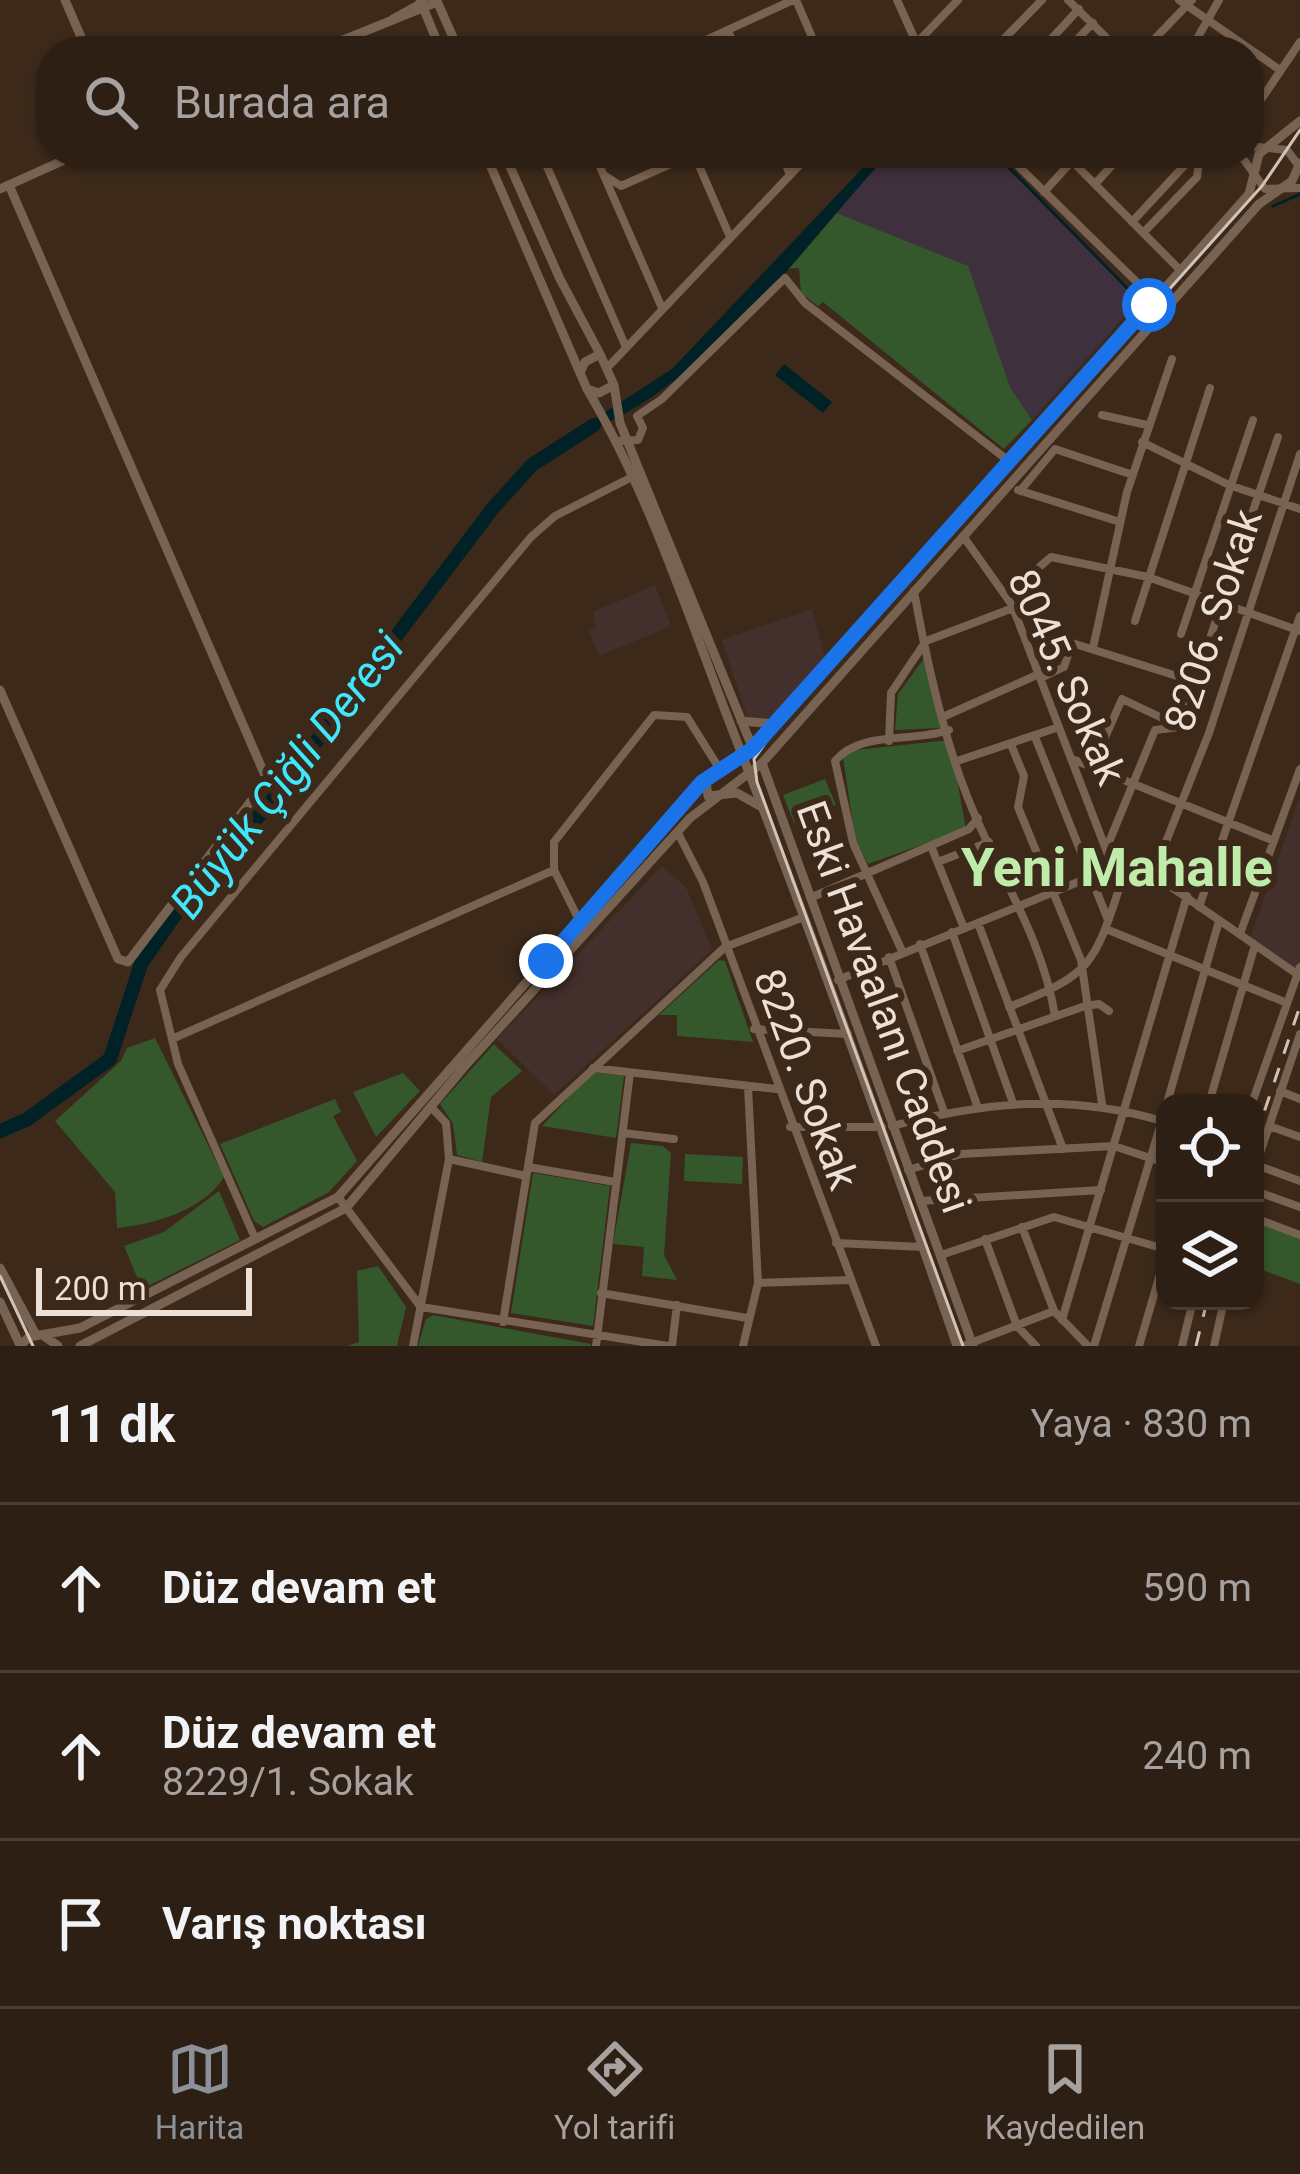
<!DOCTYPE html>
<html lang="tr">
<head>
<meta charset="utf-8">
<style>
	:root { --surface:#2d1f14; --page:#392c22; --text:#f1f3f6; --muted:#a7a2a0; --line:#483d34; --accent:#8c9099 }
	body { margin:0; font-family:Roboto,sans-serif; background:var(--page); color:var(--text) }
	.controls { position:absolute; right:36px; bottom:36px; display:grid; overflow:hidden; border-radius:24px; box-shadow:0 3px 9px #0004 }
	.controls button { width:108px; height:108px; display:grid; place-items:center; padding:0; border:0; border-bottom:3px solid var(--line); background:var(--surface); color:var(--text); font:60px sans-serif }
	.scale { position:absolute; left:36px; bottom:30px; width:216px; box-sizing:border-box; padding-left:12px; border:6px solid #ede0d6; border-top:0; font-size:33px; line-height:42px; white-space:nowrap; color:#ede0d6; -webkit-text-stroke:9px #3c291a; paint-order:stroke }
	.stop { position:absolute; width:36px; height:36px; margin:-27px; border:9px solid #1a73e8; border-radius:50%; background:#fff }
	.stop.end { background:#1a73e8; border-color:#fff; box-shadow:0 3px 12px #0008 }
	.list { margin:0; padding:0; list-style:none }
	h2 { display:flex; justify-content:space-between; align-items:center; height:156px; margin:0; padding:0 48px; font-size:51px }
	h2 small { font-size:39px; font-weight:400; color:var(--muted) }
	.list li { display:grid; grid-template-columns:78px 1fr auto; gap:36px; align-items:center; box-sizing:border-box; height:168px; padding:0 48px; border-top:3px solid var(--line) }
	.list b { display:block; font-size:45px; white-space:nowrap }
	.list p { margin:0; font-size:39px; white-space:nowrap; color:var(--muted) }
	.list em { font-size:39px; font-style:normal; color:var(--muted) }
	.icon { flex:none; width:66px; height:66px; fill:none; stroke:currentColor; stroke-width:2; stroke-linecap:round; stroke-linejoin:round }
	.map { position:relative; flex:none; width:1300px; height:1346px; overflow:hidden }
	.search { position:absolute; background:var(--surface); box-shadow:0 3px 9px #0004; left:36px; right:36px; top:36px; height:132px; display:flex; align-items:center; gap:30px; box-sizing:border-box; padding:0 42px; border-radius:48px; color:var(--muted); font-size:45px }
	.sheet { height:660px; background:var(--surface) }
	nav { display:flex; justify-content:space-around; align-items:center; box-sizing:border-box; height:168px; border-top:3px solid var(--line); background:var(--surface); font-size:33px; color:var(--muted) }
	nav a { display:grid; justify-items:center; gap:6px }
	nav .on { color:var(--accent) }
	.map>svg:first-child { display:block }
	.commercial { fill:#3e303d }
	.education { fill:#43302c }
	.green { fill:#35572c }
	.water { fill:#002126 }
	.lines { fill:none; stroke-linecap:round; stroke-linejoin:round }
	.stream { stroke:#002126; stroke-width:3 }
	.river { stroke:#002126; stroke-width:14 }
	.minor { stroke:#786251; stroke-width:8 }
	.tertiary { stroke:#786251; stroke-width:9 }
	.tram { stroke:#d1c3b8; stroke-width:3 }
	.rail { stroke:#d1c3b8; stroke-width:3; stroke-dasharray:15 15; stroke-linecap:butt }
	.route { stroke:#1a73e8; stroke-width:15 }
	.labels { text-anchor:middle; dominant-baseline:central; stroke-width:12; stroke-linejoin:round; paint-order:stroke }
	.street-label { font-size:42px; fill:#ede0d6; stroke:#3c291a }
	.water-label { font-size:45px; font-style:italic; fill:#3fe7fd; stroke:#3c291a }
	.district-label { font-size:54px; font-weight:bold; fill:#bfecaa; stroke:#3c291a }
</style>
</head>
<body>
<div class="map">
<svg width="1300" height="1346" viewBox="0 0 1300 1346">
	<rect width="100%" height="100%" fill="#3c291a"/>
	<path class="commercial" d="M 889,153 L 992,153 L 1131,293 L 1123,318 L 1032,420 L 1010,387 L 834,212 Z"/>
	<path class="education" d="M 655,585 L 671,626 L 599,656 L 589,631 L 596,627 L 593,612 Z
		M 812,609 L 825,657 L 775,717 L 748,719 L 722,640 Z
		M 1300,797 L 1300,963 L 1297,970 L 1250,938 Z
		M 662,866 L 686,887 L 712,950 L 554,1095 L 497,1039 Z"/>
	<path class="green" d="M 834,212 L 968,266 L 1010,387 L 1032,420 L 1004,449 L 823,302 L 818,306 L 801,293 L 799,268 L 785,269 Z
		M 925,657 L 940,728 L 895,730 L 898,694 Z
		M 950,740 L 966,829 L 868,864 L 855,839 L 843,757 L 855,750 Z
		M 825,779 L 836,805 L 794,823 L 783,795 Z
		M 719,960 L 725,961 L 753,1042 L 677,1036 L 677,1015 L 659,1015 Z
		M 155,1038 L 224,1177 C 203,1211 154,1224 117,1228 L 115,1192 L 55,1121 L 121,1061 L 127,1048 Z
		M 494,1044 L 522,1071 L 491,1097 L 482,1162 L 457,1155 L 453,1124 L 440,1104 Z
		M 593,1072 L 624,1076 L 616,1138 L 542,1126 Z
		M 403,1073 L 420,1091 L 376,1137 L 353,1092 Z
		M 335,1099 L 341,1112 L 333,1116 L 357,1161 L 329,1192 L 263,1227 L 254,1221 L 220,1144 Z
		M 631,1143 L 663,1146 L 671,1153 L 664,1255 L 677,1280 L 642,1276 L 644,1247 L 613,1244 Z
		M 685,1154 L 743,1157 L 742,1184 L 684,1181 Z
		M 533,1173 L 610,1186 L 593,1326 L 511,1313 Z
		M 219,1191 L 240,1240 L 142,1289 L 124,1246 L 164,1232 Z
		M 1256,1222 L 1300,1238 L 1300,1284 L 1255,1267 Z
		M 378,1266 L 406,1307 L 397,1346 L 347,1346 L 359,1342 L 357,1271 Z
		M 433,1315 L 591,1344 L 591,1346 L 418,1346 L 426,1319 Z"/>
	<path class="water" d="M 877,153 L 889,153 C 802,248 716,375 596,428 L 593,420 L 672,369 Z
		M 784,364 L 832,402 L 823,413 L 775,375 Z"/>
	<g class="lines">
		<path class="stream" d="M 995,153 L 1129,290
			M 1273,206 L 1300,194"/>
		<path class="river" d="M 0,1131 L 26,1120 L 110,1059 L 141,964 L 186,899 L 266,808 L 493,508 L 532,465 L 594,425"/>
		<path class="minor" d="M 796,0 L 818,51
			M 897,0 L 916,42
			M 1068,0 L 1120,51
			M 1179,0 L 1280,70
			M 728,31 L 737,51
			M 682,51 L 793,0
			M 909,51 L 958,0
			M 992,51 L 1042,0
			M 1040,51 L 1079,9
			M 1066,51 L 1093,23
			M 1143,51 L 1192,0
			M 1190,51 L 1219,0
			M 1249,94 L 1260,101 L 1300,42
			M 1249,146 L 1287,150 L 1299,166
			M 541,153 L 625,345
			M 594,153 L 662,308
			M 781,153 L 790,175
			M 1005,153 L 1154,299
			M 1064,153 L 1180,270
			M 1239,153 L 1265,189 L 1300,188
			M 694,154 L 730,237
			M 604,175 L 621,186 L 693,154
			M 1096,183 L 1123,153
			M 1044,192 L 1072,161
			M 1132,222 L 1196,153
			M 1143,233 L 1197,177 L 1200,153
			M 609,366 L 811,153
			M 1102,415 L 1147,425
			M 616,441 L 638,440 L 643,428 L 637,416 L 662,399 L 785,278 L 805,303 L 1010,462
			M 1142,442 L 1229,485 L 1300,509
			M 1018,490 L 1120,522
			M 1020,491 L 1055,449 L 1133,475
			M 963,536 L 1012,605 L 1120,886 C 1094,966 1090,975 1009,1007
			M 914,591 C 926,658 942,733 967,796 C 996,871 1042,935 1055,1016
			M 1007,595 L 1051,557 L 1148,577 L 1300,631
			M 1135,621 L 1210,388
			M 1181,634 L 1253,420
			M 1093,648 L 1127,492 L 1172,359
			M 1041,678 L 1064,667 L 1072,643 L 1196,682
			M 945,716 L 1039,674
			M 1180,727 L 1278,437
			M 1035,737 L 1108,920
			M 889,741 L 891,693 L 926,641 L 1013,608
			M 1012,747 L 1024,776 L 1018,807 L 1081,960 L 1102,1104
			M 1072,759 L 1274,841
			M 957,761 L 1059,727
			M 1092,767 L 1122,699 L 1179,726
			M 678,833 L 703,882 L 876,1346
			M 931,846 L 964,928
			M 1107,847 L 1155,730 L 1180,727
			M 938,862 L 989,842
			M 1210,871 L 1258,886
			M 1154,872 L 1209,733 L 1300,454
			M 810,898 L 969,829 L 978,818
			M 1199,907 L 1300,616
			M 580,922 L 554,870 L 554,842 L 654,715 L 687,717 L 719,768
			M 978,923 L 1063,1149
			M 1106,929 L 1287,1003
			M 952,932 L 1013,1103
			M 1240,934 L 1300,769
			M 920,944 L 978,1108
			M 902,951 L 853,843 L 835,761 C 861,730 912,743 949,730
			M 889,957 L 944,1112
			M 838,980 L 1132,860 L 1297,974
			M 754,1029 L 848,1034
			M 172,1039 L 554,870
			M 957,1051 L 1085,1006 L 1099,1004 L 1109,1011
			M 593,1068 L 776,1089
			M 1280,1091 L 1300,1099
			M 1167,1103 L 1219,921
			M 1209,1103 L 1255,945
			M 1252,1103 L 1300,967
			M 892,1126 C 985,1102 1069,1093 1162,1121
			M 1269,1126 L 1300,1137
			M 790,1127 L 882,1127
			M 623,1133 L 674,1139
			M 449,1159 L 526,1176
			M 1256,1165 L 1300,1181
			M 528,1167 L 615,1182
			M 1255,1168 L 1300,1034
			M 908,1170 L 961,1154 L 1114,1146 L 1165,1163
			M 1255,1191 L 1300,1207
			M 338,1197 L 420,1306
			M 920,1201 L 1101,1190
			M 1255,1218 L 1300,1235
			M 1022,1227 L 1054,1311 L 1088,1346
			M 255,1238 L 178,1064 L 160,990 L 181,957 L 531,537 L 555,516 L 632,477
			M 985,1239 L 1017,1326 L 1036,1346
			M 836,1243 L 923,1247
			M 941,1255 L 1054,1217 L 1165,1249
			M 758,1283 L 850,1280
			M 601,1293 L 747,1318
			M 421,1307 L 668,1346
			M 1062,1320 L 1187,896
			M 503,1322 L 535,1123 L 725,947 L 804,917
			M 413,1346 L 449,1159 L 446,1123 L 431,1107
			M 596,1346 L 630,1073
			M 672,1346 L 677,1305
			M 743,1346 L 758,1283 L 748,1087
			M 963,1346 L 1054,1311
			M 1094,1346 L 1165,1110
			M 1139,1346 L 1165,1257
			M 1182,1346 L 1193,1301
			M 1214,1346 L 1224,1301"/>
		<path class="tertiary" d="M 65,0 L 87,51
			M 420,0 L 441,51
			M 437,1 L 459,51
			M 393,19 L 424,2
			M 316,51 L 437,2
			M 485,153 L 580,373
			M 504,153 L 560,279 L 600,354
			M 0,189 L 80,153
			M 600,354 L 614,385 L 599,393 L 587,389 L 580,373 L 585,362 Z
			M 614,385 L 620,423 L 753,749
			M 587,389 C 655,504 694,634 743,757 C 819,952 889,1148 957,1346
			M 0,690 L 118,959 L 128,962 L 267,780 L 9,185
			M 741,721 L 775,724
			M 762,763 L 973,1346
			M 706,782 L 708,796 L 737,793 L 760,806
			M 0,1268 L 36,1335
			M 0,1302 L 19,1343
			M 44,1336 L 58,1346
			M 20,1346 L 29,1337 L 80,1328 L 338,1197 L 702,782 L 753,749 L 1249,194 L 1259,154 L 1300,121
			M 80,1346 L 346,1208 L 464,1067 L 690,818 L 762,763 L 1259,204 L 1292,181 L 1300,163"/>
		<path class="tram" d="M 0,1276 L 33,1346
			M 963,1346 L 757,782 L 754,759 L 778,725 L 1262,186 L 1300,130"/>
		<path class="rail" d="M 1255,1139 L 1300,1006
			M 1196,1346 L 1207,1301"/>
	</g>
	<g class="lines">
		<path class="route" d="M 546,961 L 702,782 L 752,749 L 1149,305"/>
	</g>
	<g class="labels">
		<g class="street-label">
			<text transform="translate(1213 620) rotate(-72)">8206. Sokak</text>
			<text transform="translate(1067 677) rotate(66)">8045. Sokak</text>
			<text transform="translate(884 1007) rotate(70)">Eski Havaalanı Caddesi</text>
			<text transform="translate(806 1079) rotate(70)">8220. Sokak</text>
		</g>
		<g class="water-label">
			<text transform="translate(287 775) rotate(-52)">Büyük Çiğli Deresi</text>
		</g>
		<g class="district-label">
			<text x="1117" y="867">Yeni Mahalle</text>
		</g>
	</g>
</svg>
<div class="controls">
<button><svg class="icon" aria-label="locate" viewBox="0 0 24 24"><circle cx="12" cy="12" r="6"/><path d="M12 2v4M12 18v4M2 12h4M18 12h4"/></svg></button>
<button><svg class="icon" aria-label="layers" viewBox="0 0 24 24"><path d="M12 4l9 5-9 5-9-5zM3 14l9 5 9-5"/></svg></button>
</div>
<div class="scale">200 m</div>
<div class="stop" style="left:1149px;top:305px"></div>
<div class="stop end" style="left:546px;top:961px"></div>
<div class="search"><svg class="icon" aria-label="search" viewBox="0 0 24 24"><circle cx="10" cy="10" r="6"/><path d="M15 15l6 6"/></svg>Burada ara</div>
</div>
<section class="sheet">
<h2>11 dk<small>Yaya · 830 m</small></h2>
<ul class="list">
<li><svg class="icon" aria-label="ahead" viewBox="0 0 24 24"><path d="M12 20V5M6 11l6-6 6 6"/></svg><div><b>Düz devam et</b></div><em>590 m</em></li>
<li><svg class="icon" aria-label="ahead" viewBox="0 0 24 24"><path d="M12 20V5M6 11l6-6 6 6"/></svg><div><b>Düz devam et</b><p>8229/1. Sokak</p></div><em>240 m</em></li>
<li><svg class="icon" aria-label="arrive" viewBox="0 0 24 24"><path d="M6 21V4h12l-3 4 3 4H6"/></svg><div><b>Varış noktası</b></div></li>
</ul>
</section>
<nav>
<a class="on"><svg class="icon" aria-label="map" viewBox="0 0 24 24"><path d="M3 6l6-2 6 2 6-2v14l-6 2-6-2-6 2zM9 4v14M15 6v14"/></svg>Harita</a>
<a><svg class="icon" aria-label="directions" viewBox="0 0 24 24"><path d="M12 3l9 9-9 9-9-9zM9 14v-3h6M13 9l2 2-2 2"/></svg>Yol tarifi</a>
<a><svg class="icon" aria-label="saved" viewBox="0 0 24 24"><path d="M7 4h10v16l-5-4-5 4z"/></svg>Kaydedilen</a>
</nav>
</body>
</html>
